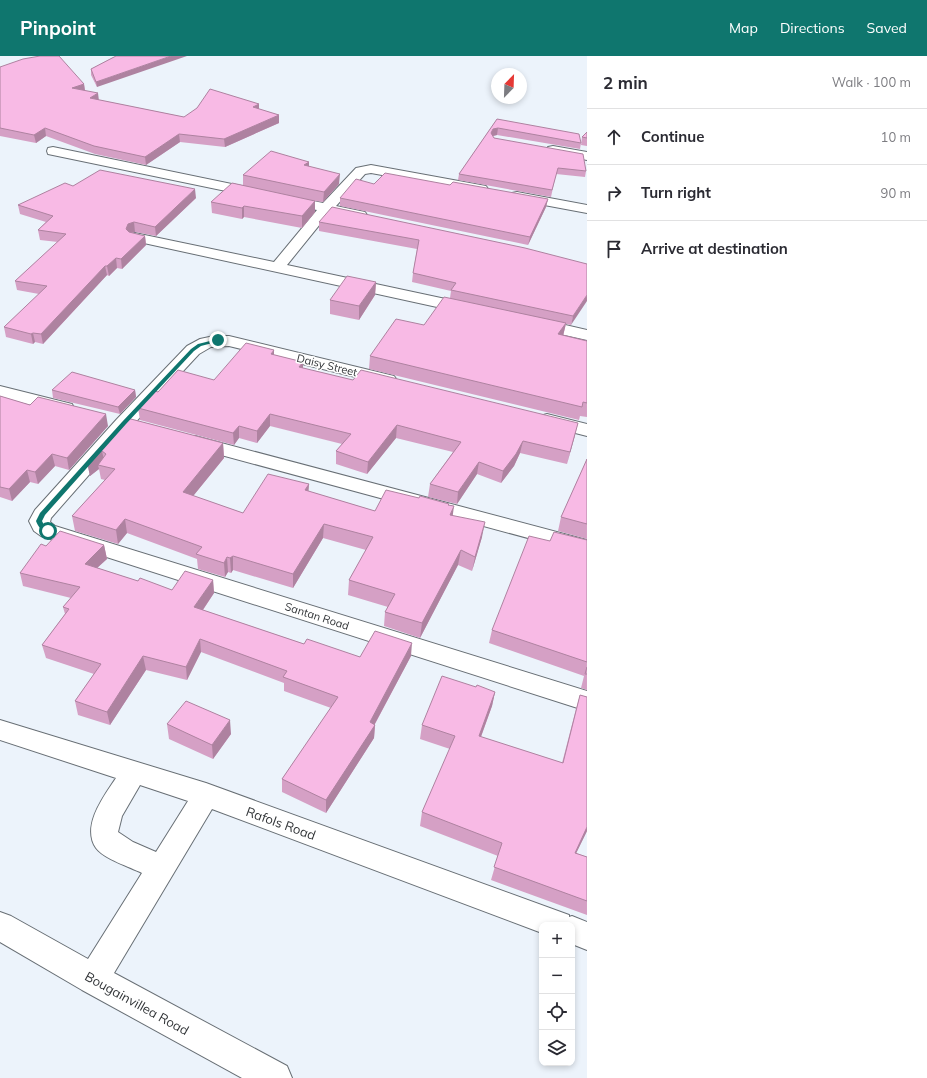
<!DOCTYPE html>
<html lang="en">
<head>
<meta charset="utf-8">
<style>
	:root { --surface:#fff; --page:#f2f2f3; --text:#2b2b33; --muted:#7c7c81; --line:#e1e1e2; --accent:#0f766e }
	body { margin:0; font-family:Mulish,sans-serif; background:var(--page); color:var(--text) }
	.controls { position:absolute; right:12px; bottom:12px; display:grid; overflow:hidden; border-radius:8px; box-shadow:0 2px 6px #0003 }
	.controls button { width:36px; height:36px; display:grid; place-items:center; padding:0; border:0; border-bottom:1px solid var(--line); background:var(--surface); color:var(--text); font:20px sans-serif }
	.compass { position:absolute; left:491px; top:12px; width:36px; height:36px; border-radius:50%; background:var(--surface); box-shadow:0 2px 6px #0003; rotate:23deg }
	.stop { position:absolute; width:12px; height:12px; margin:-9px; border:3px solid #0f766e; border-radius:50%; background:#fff }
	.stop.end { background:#0f766e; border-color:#fff; box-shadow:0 1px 4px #0008 }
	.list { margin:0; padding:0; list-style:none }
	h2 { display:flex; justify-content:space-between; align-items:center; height:52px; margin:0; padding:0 16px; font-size:17px }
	h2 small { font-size:13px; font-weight:400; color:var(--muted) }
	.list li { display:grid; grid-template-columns:26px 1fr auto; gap:12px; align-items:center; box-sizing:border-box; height:56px; padding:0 16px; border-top:1px solid var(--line) }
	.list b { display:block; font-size:15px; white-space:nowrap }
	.list em { font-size:13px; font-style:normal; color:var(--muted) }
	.icon { flex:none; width:22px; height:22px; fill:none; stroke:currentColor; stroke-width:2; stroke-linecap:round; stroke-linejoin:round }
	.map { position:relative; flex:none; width:587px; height:1022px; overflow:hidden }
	header { display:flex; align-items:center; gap:24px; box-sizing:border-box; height:56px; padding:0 20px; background:var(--accent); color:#fff }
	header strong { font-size:19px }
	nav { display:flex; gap:22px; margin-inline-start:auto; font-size:14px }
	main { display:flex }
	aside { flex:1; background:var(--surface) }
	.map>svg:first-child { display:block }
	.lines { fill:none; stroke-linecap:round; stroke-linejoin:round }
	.minor-casing { stroke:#686f75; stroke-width:2 }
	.minor { fill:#fff; fill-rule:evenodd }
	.wall { fill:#d5a0c5 }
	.shaded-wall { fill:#ae82a0 }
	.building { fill:#f8bae5; stroke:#ae82a0 }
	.route { fill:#0f766e }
	.labels { text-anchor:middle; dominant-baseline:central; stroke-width:3; stroke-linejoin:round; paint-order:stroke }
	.street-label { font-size:11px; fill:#313437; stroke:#fff }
	.near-street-label { font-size:13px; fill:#313437; stroke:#fff }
</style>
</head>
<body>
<header>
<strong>Pinpoint</strong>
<nav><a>Map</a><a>Directions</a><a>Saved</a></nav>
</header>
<main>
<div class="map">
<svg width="587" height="1022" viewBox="0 0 587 1022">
	<rect width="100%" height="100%" fill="#ecf3fb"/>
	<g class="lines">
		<g class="minor-casing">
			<path id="minor" d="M 553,90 L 587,96 L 587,104 L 548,97 L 547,94 L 548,91 Z
				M 53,91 L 323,147 L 356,112 L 371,109 L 486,130 L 488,133 L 486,136 L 481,137 L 371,117 L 365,118 L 336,150 L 365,156 L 367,159 L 365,162 L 360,163 L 329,157 L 287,209 L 469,248 L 475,250 L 477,253 L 475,256 L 469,258 L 130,184 L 128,181 L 130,178 L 135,177 L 274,206 L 317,154 L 48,98 L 47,95 L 48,92 Z
				M 517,136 L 587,149 L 587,157 L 512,143 L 510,140 L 512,137 Z
				M 535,262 L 587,274 L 587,284 L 529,271 L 527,267 L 529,263 Z
				M 214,280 L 229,280 L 394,320 L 397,324 L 394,328 L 388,329 L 229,290 L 211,291 L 199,298 L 131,371 L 51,462 L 50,466 L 55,470 L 587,635 L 587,655 L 41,480 L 34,475 L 29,465 L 35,454 L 117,363 L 187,290 L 200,283 Z
				M 0,330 L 72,348 L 74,352 L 72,356 L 65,358 L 0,341 Z
				M 547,358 L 587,368 L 587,380 L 540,368 L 538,364 L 540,360 Z
				M 195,380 L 587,484 L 587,498 L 188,390 L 185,386 L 188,382 Z
				M 0,664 L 206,727 L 569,859 L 569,861 L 572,860 L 587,866 L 587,894 L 572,888 L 572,869 L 542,869 L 542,877 L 212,753 L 114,917 L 287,1010 L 292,1022 L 242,1022 L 82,934 L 0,886 L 0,856 L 11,860 L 88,903 L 142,817 C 130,811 104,803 96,792 C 81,770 104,740 116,722 L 0,684 ZM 140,729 L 188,745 L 156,796 L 133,786 L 118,776 L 122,760 Z"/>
		</g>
		<use href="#minor" class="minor"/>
	</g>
	<path class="wall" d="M 116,0 L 97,31 L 91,19 L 91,13 Z
		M 0,11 L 84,28 L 85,35 L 99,44 L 184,61 L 259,48 L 259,53 L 279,59 L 279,67 L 225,91 L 180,86 L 146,109 L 95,98 L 46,80 L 36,87 L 0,80 Z
		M 497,63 L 581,87 L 580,93 L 497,79 L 492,80 L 494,82 L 586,115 L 585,121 L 556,118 L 551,141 L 458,124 L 459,118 Z
		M 587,76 L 587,90 L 581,89 L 582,81 Z
		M 309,106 L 309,111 L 339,128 L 323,146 L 315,145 L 315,156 L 302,172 L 244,161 L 242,163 L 212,157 L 211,146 L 243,129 L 243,119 Z
		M 374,128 L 450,129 L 548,143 L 546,151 L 528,189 L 340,150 L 340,142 Z
		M 73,130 L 196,142 L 156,180 L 135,176 L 131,177 L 145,180 L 146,189 L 122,213 L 117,212 L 109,220 L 107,219 L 43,288 L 35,286 L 33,288 L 6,281 L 4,271 L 39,238 L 17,234 L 15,225 L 58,186 L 40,184 L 38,174 L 46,166 L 20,158 L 18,149 Z
		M 319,166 L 587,208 L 571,269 L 566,268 L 563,280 L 587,285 L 587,361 L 580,360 L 579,364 L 369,313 L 370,300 L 424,269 L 450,242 L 451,235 L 412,226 L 413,217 L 417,193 L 319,175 Z
		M 376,226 L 375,239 L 359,264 L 330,258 L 330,244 Z
		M 274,299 L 303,306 L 303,312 L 575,379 L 567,408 L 520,397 L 514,410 L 501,427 L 477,418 L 457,448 L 428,441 L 430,428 L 453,396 L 396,382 L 367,418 L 336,408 L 336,395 L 342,388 L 270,370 L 257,387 L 239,382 L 234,389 L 140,364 L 138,352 L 158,336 L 214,324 Z
		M 52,334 L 135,334 L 136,341 L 120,358 L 53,342 Z
		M 0,340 L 30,349 L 108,370 L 69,414 L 55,410 L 38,428 L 30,426 L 12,445 L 0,441 Z
		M 127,362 L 223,387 L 224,402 L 193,440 L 243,457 L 309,428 L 308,435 L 375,455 L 419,442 L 449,448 L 449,449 L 453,460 L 482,481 L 472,515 L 458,509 L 420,582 L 384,570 L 385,556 L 388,551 L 348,539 L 349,524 L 366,494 L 323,482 L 293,532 L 233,514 L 231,517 L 228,516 L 225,521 L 198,513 L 197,503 L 127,477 L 118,488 L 75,475 L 72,460 L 105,424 L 101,423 L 99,413 L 90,420 L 87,406 Z
		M 587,403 L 587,483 L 558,475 L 561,461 Z
		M 587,484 L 587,634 L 581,632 L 584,620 L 489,587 L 492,574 L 550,485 Z
		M 104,489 L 107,503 L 97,512 L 138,525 L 172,534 L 213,524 L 214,537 L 203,554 L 304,588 L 360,601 L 411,600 L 375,668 L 375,669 L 374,682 L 326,757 L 282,736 L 282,723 L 331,652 L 284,635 L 284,627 L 201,596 L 187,624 L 146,614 L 110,669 L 78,659 L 75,645 L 94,618 L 46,602 L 42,589 L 65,558 L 63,551 L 71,542 L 23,530 L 20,517 L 46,490 Z
		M 476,631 L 495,636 L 492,650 L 481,681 L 562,707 L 576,653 L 580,639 L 587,641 L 587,775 L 576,797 L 587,801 L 587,859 L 491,824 L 498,800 L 420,770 L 422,756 L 450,693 L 420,683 L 422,669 Z
		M 167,668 L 231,678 L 213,703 L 169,683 Z"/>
	<path class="shaded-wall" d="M 171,0 L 187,0 L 97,31 L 96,26 Z
		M 84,28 L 85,35 L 72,32 Z
		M 98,37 L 99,45 L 90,42 Z
		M 259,48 L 259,55 L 253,51 Z
		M 279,59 L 279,67 L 225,91 L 224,83 Z
		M 45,72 L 46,80 L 36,87 L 34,79 Z
		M 498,72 L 497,79 L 493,80 L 490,83 L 491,77 L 493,73 Z
		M 179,78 L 180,86 L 146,109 L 145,101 Z
		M 309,106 L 309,116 L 304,109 Z
		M 340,118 L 339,128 L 323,146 L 324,136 Z
		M 195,133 L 196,142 L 156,180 L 155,171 Z
		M 548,143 L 546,151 L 528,189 L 530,181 Z
		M 315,145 L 315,156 L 302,172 L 302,160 Z
		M 244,150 L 244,161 L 242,163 L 242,152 Z
		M 134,166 L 135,176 L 129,177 L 126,173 L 128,168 Z
		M 145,180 L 146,189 L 122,213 L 121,203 Z
		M 116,202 L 117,212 L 109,220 L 107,210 Z
		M 105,210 L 107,219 L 43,288 L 41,278 Z
		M 376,226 L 375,239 L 359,264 L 359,250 Z
		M 587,239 L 587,245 L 571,269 L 573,260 Z
		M 566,267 L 563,280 L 558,278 Z
		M 33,277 L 35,286 L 33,288 L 31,278 Z
		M 274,294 L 274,306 L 271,298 Z
		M 303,306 L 303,317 L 299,311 Z
		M 135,334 L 136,341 L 120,358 L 118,351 Z
		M 106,358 L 108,370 L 69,414 L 67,402 Z
		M 270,358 L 270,370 L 257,387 L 257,375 Z
		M 578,367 L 575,379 L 567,408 L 570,396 Z
		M 397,369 L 396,382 L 367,418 L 368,406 Z
		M 239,370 L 239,382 L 234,389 L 233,377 Z
		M 523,385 L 520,397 L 514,410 L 501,427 L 503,415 Z
		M 223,387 L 224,402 L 185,450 L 183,436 Z
		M 102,395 L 105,409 L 98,409 L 99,413 L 90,420 L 87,406 Z
		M 52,398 L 55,410 L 38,428 L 35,416 Z
		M 479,406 L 477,418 L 457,448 L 458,436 Z
		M 27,414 L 30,426 L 12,445 L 9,433 Z
		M 309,428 L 308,442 L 305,434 Z
		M 454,450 L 452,465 L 450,459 Z
		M 125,463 L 127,477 L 118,488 L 116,474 Z
		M 485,466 L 482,481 L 472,515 L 475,501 Z
		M 324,468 L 323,482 L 293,532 L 293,518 Z
		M 104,489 L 107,503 L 87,521 L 85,508 Z
		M 461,494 L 458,509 L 420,582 L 422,567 Z
		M 233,500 L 233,514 L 231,517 L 230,502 Z
		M 227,501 L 228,516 L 225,521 L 224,507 Z
		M 213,524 L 214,537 L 196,564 L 194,551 Z
		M 200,583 L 201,596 L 187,624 L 186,611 Z
		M 412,587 L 411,600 L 371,675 L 375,669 L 374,682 L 326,757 L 326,744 L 370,666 Z
		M 143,600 L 146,614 L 110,669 L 107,656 Z
		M 495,636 L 492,650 L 476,694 L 479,680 Z
		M 230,664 L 231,678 L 213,703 L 212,689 Z
		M 587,771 L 587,775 L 570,810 L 575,797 Z"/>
	<path class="building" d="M 40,0 L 59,0 L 84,28 L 72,32 L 98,37 L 90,42 L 184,61 L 197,52 L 210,33 L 259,48 L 253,51 L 279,59 L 224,83 L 179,78 L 145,101 L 94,90 L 45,72 L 34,79 L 0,72 L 0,11 L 23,3 Z
		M 116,0 L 171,0 L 96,26 L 91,13 Z
		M 497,63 L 579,78 L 581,87 L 498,72 L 493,73 L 491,77 L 494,82 L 583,98 L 586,115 L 558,112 L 552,134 L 459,118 Z
		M 587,76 L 587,82 L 582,81 Z
		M 271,95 L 309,106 L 304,109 L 340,118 L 324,136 L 243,119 Z
		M 100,114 L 195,133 L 155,171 L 134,166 L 128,168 L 126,173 L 129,176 L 145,180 L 121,203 L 116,202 L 107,210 L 105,210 L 41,278 L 33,277 L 31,278 L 4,271 L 47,230 L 15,225 L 66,178 L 38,174 L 53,160 L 18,149 L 65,127 L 73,130 Z
		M 385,117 L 450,129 L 453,126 L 548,143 L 530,181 L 340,142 L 356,123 L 374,128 Z
		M 232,127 L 315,145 L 302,160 L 244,150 L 242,152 L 211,146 Z
		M 332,151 L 525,192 L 587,208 L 587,239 L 573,260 L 451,234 L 456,227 L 413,217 L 419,184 L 319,166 Z
		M 347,220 L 376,226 L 359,250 L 330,244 Z
		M 444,241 L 566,267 L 558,278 L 587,285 L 587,347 L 583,346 L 582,351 L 370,300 L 396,263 L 424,269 Z
		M 246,287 L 274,294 L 271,298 L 303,306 L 299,311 L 353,324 L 361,314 L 578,367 L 570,396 L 523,385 L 516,398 L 503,415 L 479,406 L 458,436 L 430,428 L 461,386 L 397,369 L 368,406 L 336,395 L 351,378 L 270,358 L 257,375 L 239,370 L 233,377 L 138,352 L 155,335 L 158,336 L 178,314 L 214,324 Z
		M 72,316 L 135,334 L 118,351 L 52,334 Z
		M 0,340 L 30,349 L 38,341 L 106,358 L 67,402 L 52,398 L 35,416 L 27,414 L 9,433 L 0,431 Z
		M 127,362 L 223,387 L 183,436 L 243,457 L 268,418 L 309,428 L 305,434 L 375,455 L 386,434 L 419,442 L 420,440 L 449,448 L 448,449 L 454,450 L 450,459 L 485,466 L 475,501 L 461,494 L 422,567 L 385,556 L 395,538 L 349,524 L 373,481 L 324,468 L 293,518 L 233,500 L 230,502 L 227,501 L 224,507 L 196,498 L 202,491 L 125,463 L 116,474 L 72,460 L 115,413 L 98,409 L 106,398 L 102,395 L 87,406 Z
		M 587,403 L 587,468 L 561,461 Z
		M 60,475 L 104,489 L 85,508 L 138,525 L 140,522 L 172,534 L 185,515 L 213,524 L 194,551 L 304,588 L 307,583 L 360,601 L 375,575 L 412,587 L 370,666 L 375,669 L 326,744 L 282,723 L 338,641 L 283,621 L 287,615 L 200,583 L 186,611 L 143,600 L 107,656 L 75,645 L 101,608 L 42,589 L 69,553 L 63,551 L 80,531 L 20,517 L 41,488 L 46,490 Z
		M 554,476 L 587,484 L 587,606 L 492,574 L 529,480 L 550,485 Z
		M 587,611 L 587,618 L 585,618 Z
		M 442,620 L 476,631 L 477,629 L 495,636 L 479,680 L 563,707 L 580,639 L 587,641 L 587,771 L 575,797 L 587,801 L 587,845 L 494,811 L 502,787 L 422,756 L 455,680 L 422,669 Z
		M 186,645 L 230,664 L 212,689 L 167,668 Z"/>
	<path class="route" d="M 218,283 L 221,284 L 220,285 L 201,290 L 194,295 L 126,368 L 45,459 L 42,465 L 44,469 L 50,473 L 50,476 C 43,477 38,471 36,465 L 40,457 L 122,366 L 191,293 L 198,288 Z"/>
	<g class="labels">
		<g class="street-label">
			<text transform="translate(327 309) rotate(14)">Daisy Street</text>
			<text transform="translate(317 560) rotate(18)">Santan Road</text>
		</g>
		<g class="near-street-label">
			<text transform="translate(281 767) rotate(20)">Rafols Road</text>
			<text transform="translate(137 947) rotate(29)">Bougainvillea Road</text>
		</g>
	</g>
</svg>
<div class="controls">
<button>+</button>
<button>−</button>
<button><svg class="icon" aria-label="locate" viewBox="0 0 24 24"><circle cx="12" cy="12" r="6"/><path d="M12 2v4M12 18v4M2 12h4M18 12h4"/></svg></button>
<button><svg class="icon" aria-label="layers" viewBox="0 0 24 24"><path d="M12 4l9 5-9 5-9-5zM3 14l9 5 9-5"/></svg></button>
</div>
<svg class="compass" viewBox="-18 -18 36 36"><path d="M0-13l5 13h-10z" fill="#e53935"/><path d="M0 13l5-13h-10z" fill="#7c7c81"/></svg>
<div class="stop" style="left:48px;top:475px"></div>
<div class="stop end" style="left:218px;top:284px"></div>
</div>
<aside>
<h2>2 min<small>Walk · 100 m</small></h2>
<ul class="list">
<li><svg class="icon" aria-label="ahead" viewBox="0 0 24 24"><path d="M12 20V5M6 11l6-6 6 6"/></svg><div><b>Continue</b></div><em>10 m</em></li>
<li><svg class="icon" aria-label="right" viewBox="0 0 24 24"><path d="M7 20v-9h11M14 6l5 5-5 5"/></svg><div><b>Turn right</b></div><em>90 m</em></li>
<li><svg class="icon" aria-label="arrive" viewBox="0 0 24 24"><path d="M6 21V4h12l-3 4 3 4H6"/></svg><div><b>Arrive at destination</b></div></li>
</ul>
</aside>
</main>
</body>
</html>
